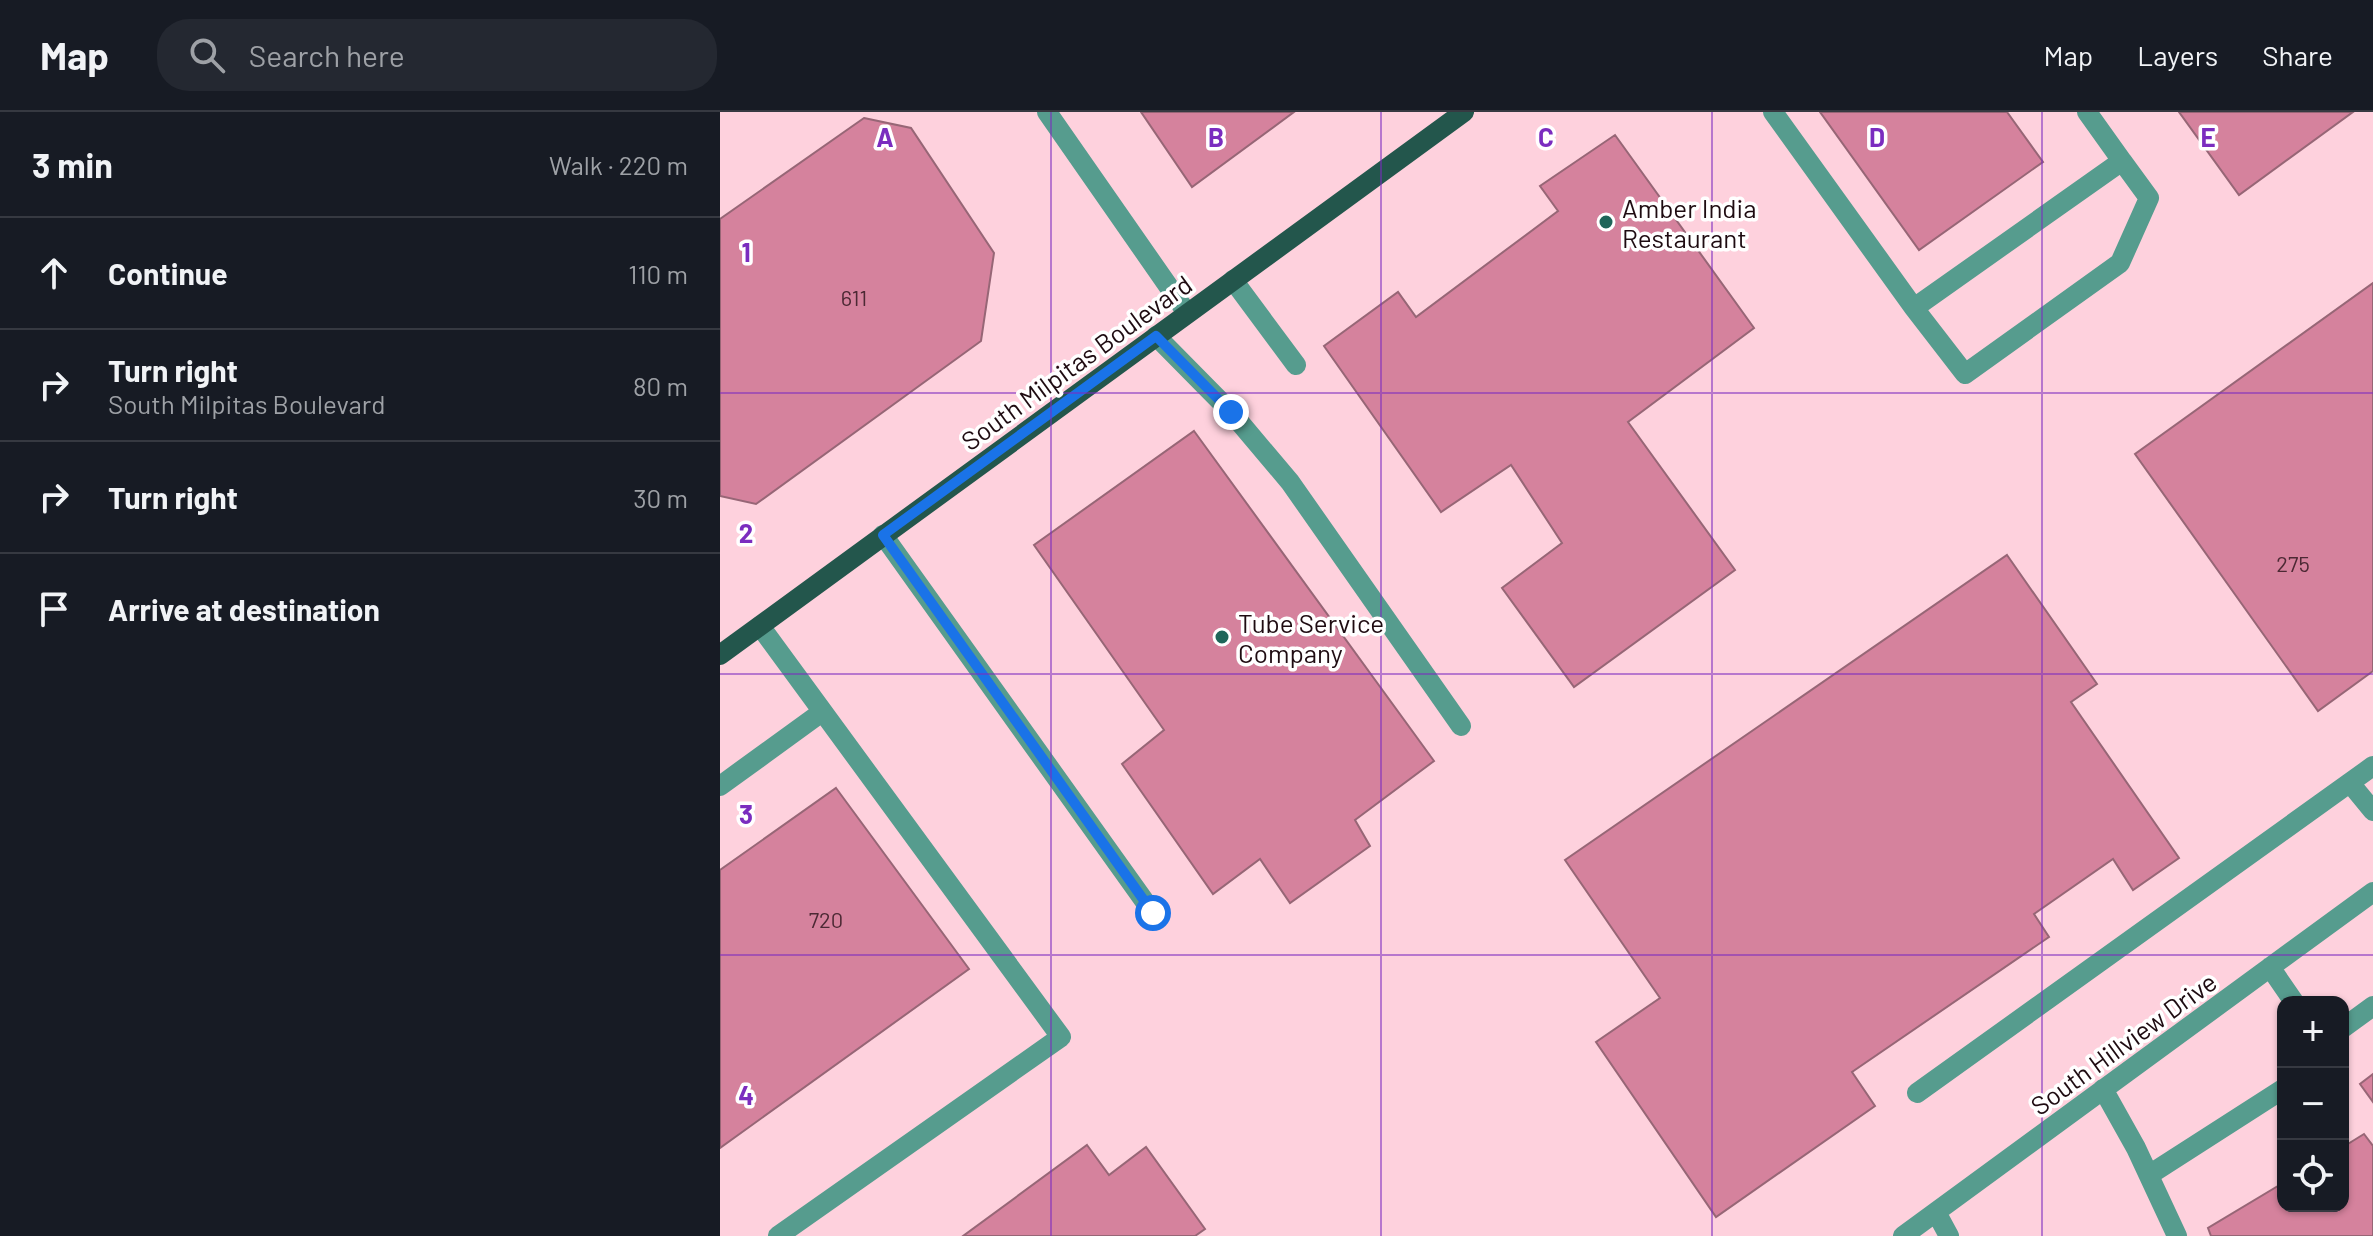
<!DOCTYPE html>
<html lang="en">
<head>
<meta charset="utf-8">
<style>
	:root { --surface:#171b24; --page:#242831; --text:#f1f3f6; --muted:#9ea1a6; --line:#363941 }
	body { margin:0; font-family:Barlow,sans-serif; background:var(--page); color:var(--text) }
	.controls { position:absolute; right:24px; bottom:24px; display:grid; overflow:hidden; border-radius:16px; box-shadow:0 2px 6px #0004 }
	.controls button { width:72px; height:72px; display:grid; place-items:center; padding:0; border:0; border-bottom:2px solid var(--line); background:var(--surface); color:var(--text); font:40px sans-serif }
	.stop { position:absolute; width:24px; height:24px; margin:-18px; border:6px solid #1a73e8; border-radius:50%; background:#fff }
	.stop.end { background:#1a73e8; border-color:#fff; box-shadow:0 2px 8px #0008 }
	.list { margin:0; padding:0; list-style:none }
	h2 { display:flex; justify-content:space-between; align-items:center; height:104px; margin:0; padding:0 32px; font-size:34px }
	h2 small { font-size:26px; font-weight:400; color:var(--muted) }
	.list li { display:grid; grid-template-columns:52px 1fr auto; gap:24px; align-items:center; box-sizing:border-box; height:112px; padding:0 32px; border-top:2px solid var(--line) }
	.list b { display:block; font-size:30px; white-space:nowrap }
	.list p { margin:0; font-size:26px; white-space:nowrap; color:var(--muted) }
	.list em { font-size:26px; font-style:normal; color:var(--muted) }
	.icon { flex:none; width:44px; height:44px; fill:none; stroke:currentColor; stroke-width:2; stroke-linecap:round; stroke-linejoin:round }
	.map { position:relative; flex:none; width:1653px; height:1124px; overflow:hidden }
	header { display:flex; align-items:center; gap:48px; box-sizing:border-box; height:112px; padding:0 40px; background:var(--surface); border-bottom:2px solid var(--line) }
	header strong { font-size:38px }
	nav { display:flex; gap:44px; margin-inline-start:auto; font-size:28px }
	.search { width:560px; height:72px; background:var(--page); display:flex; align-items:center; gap:20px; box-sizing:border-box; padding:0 28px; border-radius:32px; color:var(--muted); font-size:30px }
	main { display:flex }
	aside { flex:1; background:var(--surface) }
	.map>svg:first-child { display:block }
	.building { fill:#d5829d; stroke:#976676; stroke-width:2 }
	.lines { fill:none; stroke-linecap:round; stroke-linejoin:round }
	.minor { stroke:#569c8e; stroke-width:20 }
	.major { stroke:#23564c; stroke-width:20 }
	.route { stroke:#1a73e8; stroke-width:10 }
	.grid { fill:none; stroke:#7b2cbf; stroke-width:2; stroke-opacity:0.55 }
	.poi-dot { fill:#1f6559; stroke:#fff; stroke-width:3 }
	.labels { text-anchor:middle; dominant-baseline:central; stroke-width:7; stroke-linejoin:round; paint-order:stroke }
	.number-label { font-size:22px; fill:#4c2934 }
	.poi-label { font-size:26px; fill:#1e0b11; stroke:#fff; text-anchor:start }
	.street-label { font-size:26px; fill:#1e0b11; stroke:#fff }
	.grid-label { font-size:26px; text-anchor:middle; font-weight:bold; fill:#7b2cbf; stroke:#fff; stroke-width:7; stroke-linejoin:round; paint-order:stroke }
</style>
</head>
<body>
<header>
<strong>Map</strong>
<div class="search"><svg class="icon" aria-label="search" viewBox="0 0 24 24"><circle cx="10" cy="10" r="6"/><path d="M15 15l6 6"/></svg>Search here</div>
<nav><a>Map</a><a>Layers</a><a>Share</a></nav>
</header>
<main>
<aside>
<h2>3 min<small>Walk · 220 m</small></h2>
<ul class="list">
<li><svg class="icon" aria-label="ahead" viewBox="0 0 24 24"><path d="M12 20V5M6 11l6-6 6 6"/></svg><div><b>Continue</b></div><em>110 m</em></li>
<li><svg class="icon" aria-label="right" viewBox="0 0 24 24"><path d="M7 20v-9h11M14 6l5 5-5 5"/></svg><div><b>Turn right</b><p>South Milpitas Boulevard</p></div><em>80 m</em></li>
<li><svg class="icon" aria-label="right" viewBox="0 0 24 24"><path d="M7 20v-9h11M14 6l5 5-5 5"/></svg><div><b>Turn right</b></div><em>30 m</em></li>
<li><svg class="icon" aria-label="arrive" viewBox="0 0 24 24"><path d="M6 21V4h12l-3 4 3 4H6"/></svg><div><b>Arrive at destination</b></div></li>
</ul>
</aside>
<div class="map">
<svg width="1653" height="1124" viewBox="0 0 1653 1124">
	<rect width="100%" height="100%" fill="#fed1dd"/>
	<path class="building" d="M 421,0 L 574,0 L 472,75 Z
		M 1100,0 L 1287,0 L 1323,50 L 1199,138 Z
		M 1459,0 L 1633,0 L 1519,83 Z
		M 144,6 L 191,16 L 274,141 L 261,229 L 36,392 L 0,384 L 0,107 Z
		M 895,23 L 1034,216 L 908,310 L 1015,458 L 854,575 L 782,476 L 842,431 L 791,353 L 721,400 L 604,234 L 678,180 L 696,205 L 838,99 L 820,74 Z
		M 1653,171 L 1653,559 L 1598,599 L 1415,342 Z
		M 474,319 L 714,649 L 635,708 L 650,734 L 570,791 L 540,747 L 493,782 L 402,652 L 444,618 L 314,433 Z
		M 1287,443 L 1377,572 L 1351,590 L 1459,746 L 1413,778 L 1393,747 L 1314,802 L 1329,825 L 1132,960 L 1155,994 L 996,1105 L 876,930 L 940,886 L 845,748 Z
		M 116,676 L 249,857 L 0,1036 L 0,758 Z
		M 1653,962 L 1653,990 L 1640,972 Z
		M 1644,1022 L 1653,1034 L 1653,1124 L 1491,1124 L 1488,1116 L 1563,1071 L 1563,1094 L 1623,1094 L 1623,1035 Z
		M 367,1033 L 389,1063 L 426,1035 L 485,1117 L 475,1124 L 243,1124 Z"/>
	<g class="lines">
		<path class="minor" d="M 327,0 L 467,201
			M 1053,0 L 1194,196 L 1402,49 L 1367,0
			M 513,168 L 576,253
			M 1194,196 L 1245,262 L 1400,151 L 1429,86 L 1402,49
			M 436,224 L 511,300 L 570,370 L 741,614
			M 163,423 L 433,801
			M 40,514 L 341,925 L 58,1124
			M 1630,671 L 1653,699
			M 0,674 L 102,600
			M 1550,855 L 1574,890
			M 1623,916 L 1653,894
			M 1383,977 L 1416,1036 L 1457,1124
			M 1197,981 L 1653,654
			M 1429,1063 L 1563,977
			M 1216,1100 L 1229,1124
			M 1183,1124 L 1653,780"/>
		<path class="major" d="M 0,543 L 744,0"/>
	</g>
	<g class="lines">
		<path class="route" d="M 433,801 L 163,423 L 436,224 L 511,300"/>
	</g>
	<path class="grid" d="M 331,0 L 331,1124M 661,0 L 661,1124M 992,0 L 992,1124M 1322,0 L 1322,1124M 0,281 L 1653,281M 0,562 L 1653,562M 0,843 L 1653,843"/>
	<g class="poi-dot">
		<circle cx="886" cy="110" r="8"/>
		<circle cx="502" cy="525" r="8"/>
	</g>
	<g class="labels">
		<g class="number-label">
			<text x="134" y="185">611</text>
			<text x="1573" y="451">275</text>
			<text x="106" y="807">720</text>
		</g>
		<g class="poi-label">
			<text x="902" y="95">Amber India<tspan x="902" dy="30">Restaurant</tspan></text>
			<text x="518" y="510">Tube Service<tspan x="518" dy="30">Company</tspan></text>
		</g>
		<g class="street-label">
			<text transform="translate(356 250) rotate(-36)">South Milpitas Boulevard</text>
			<text transform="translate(1403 931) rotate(-36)">South Hillview Drive</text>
		</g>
	</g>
	<g class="grid-label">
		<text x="165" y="35">A</text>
		<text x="496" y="35">B</text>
		<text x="826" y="35">C</text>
		<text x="1157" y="35">D</text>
		<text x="1488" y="35">E</text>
		<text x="26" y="150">1</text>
		<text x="26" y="431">2</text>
		<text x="26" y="712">3</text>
		<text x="26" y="993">4</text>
	</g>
</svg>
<div class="controls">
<button>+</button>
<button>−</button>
<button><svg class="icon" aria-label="locate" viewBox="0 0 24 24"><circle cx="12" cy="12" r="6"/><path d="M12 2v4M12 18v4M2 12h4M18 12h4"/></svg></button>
</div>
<div class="stop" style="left:433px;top:801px"></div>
<div class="stop end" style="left:511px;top:300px"></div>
</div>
</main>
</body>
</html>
